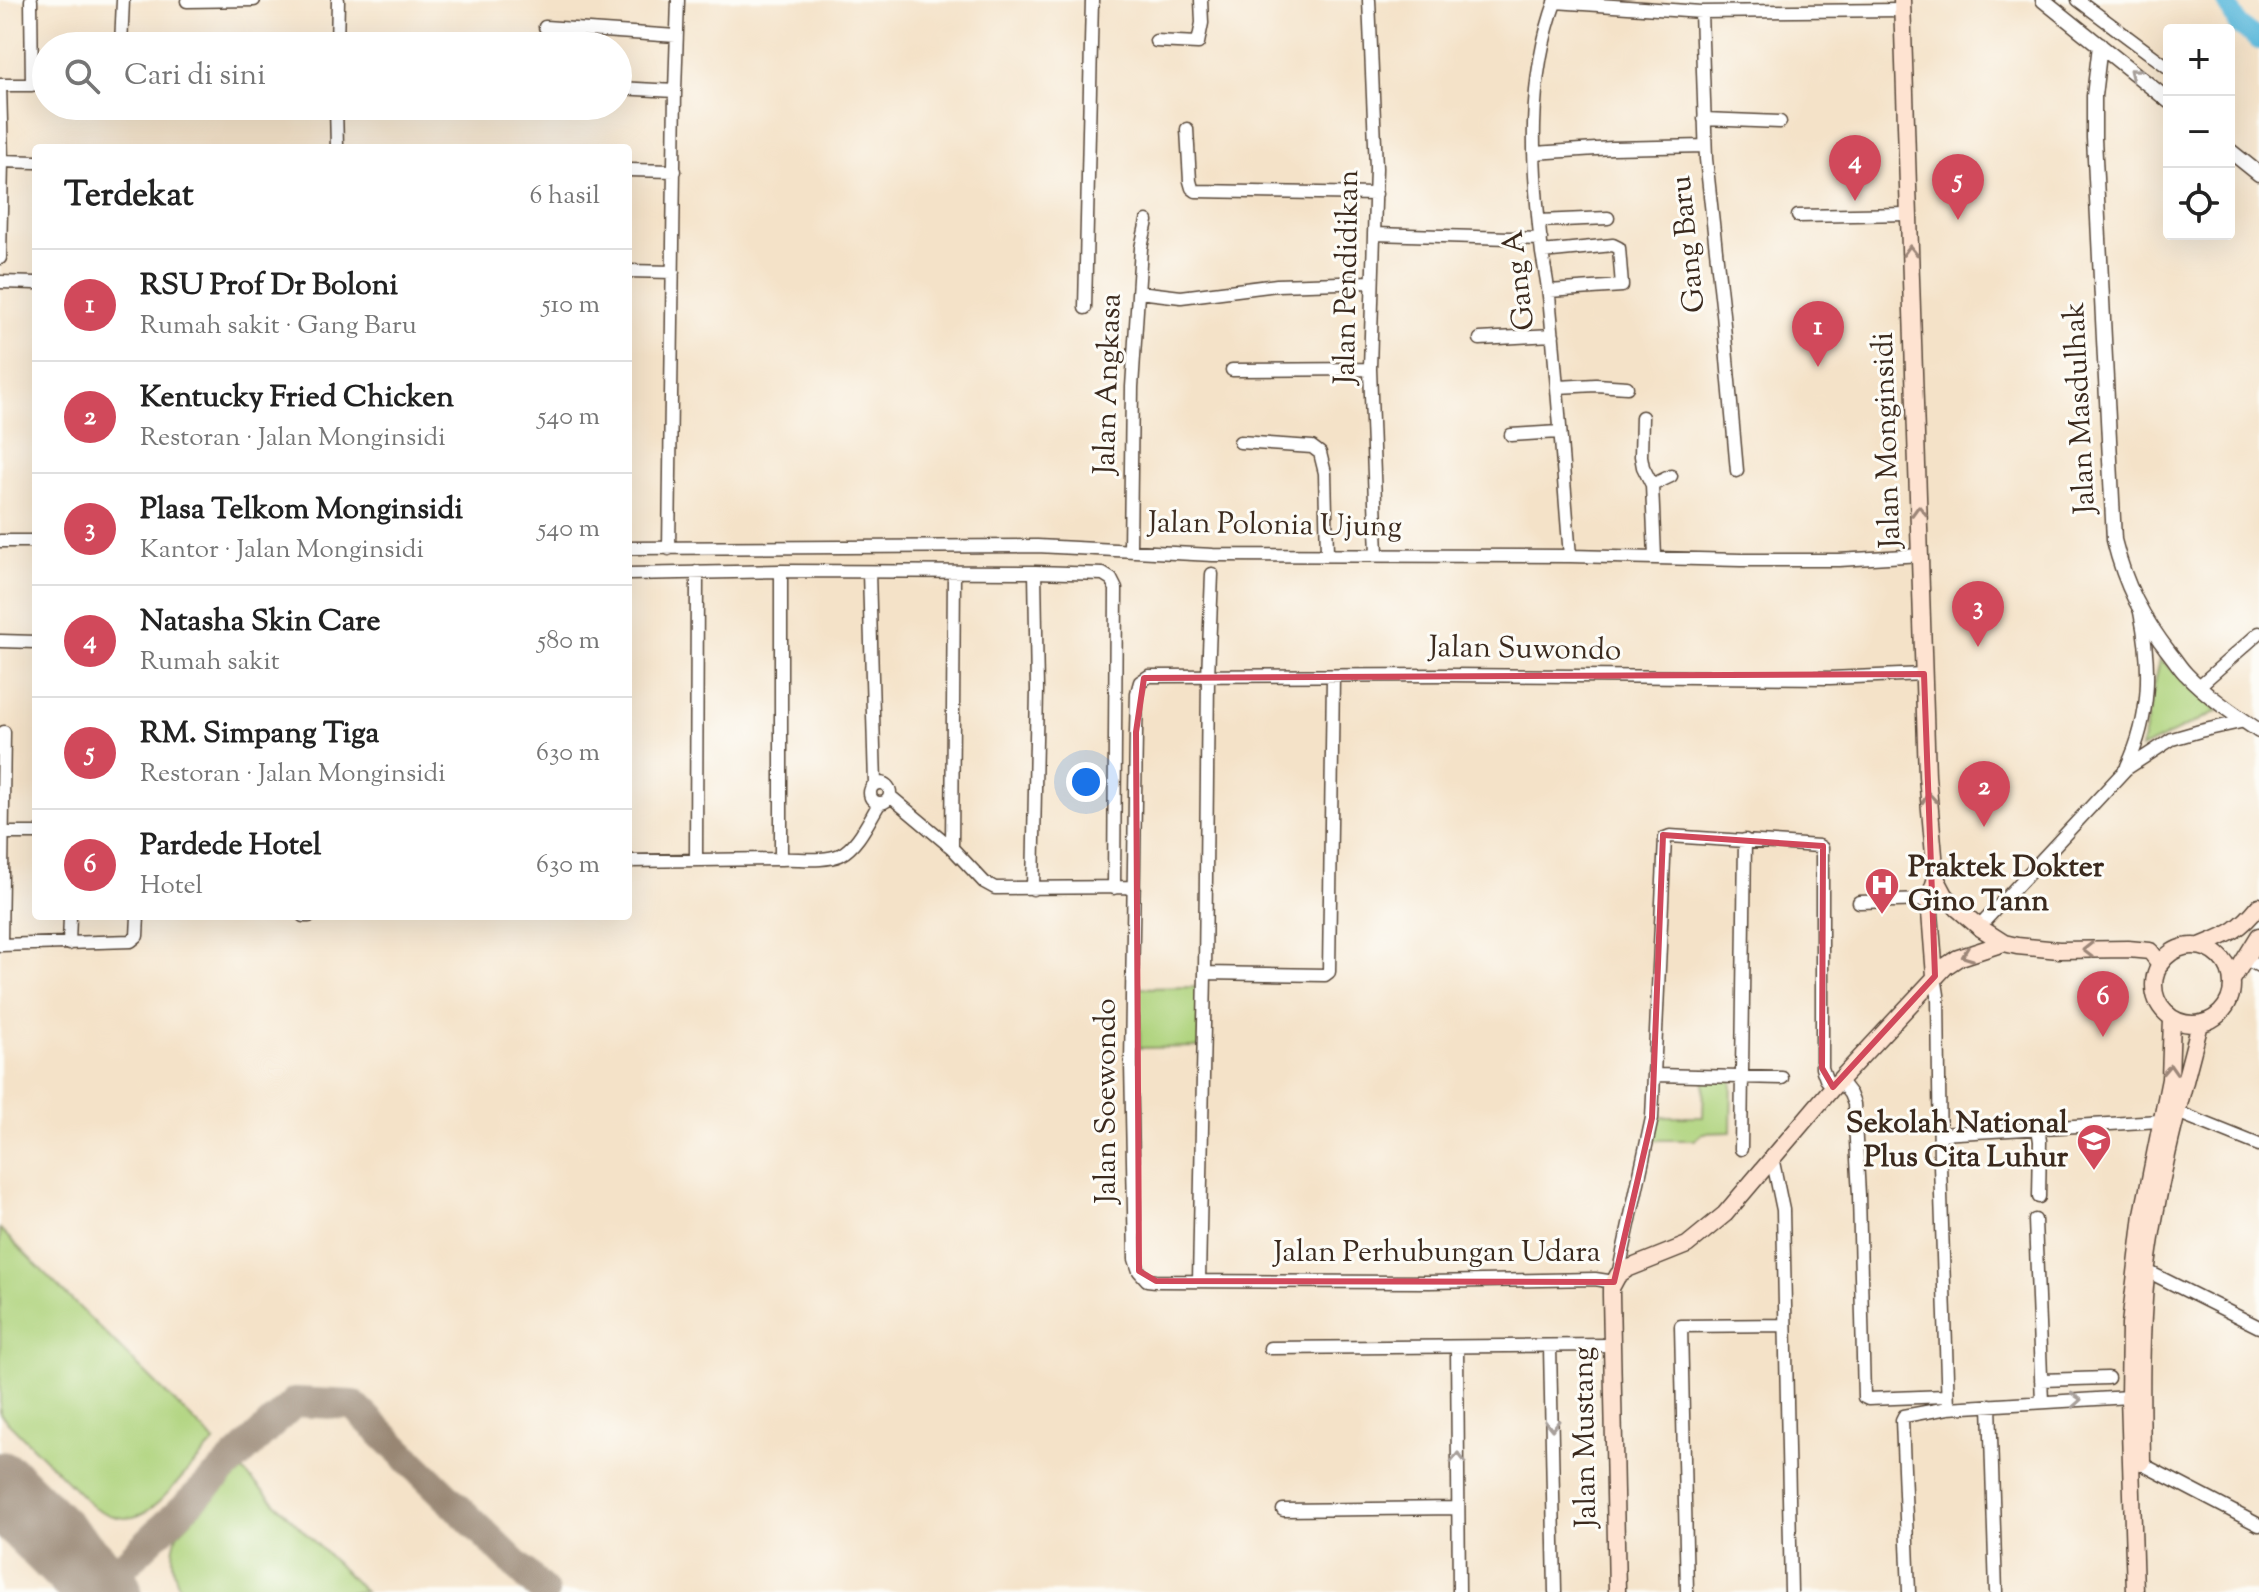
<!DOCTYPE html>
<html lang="id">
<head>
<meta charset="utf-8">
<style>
	:root { --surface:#fff; --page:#f2f2f2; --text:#222; --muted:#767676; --line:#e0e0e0; --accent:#d1495b }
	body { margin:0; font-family:"Sorts Mill Goudy",serif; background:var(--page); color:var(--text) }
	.controls { position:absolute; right:24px; top:24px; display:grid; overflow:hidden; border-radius:8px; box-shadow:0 8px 32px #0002 }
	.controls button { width:72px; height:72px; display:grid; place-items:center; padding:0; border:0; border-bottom:2px solid var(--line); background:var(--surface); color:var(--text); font:40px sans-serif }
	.you { position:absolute; left:1086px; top:782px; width:28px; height:28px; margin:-20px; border:6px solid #fff; border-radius:50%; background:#1a73e8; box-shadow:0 0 0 12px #1a73e833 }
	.badge { display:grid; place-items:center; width:52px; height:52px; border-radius:50%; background:var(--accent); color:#fff; font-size:26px; font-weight:700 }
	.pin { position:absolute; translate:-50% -66px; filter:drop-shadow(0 2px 4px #0008) }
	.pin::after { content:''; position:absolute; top:42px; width:28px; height:24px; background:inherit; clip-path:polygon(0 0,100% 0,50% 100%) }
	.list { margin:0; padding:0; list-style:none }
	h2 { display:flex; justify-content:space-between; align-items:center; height:104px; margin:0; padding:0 32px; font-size:34px }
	h2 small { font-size:26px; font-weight:400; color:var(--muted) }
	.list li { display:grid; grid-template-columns:52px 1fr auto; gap:24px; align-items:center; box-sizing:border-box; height:112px; padding:0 32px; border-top:2px solid var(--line) }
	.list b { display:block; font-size:30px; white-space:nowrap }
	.list p { margin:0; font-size:26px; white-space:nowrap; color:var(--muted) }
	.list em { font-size:26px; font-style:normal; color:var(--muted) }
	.icon { flex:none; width:44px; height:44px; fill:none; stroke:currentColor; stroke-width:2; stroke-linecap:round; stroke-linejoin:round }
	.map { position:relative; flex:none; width:2259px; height:1592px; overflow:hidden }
	.search { position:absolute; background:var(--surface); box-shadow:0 8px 32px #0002; left:32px; top:32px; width:600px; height:88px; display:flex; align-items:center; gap:20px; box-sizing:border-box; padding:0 28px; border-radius:44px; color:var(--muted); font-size:30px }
	.panel { position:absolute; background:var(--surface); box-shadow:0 8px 32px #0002; left:32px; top:144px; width:600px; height:776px; border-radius:8px }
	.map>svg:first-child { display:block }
	.green { fill:#afd37d; stroke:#757e4e; stroke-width:2 }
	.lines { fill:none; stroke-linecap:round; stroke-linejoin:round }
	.river { stroke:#5fbbdd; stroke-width:20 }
	.taxiway { stroke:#988673; stroke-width:30 }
	.runway { stroke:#988673; stroke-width:74 }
	.minor-casing { stroke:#574638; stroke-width:15 }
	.tertiary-casing { stroke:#574638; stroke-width:17 }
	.secondary-casing { stroke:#574638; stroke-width:19 }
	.minor { stroke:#fff; stroke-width:12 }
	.tertiary { stroke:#fff; stroke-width:14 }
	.secondary { stroke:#fee3d1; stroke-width:16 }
	.oneway { stroke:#a79f9a }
	.oneway2 { stroke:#9c8678 }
	.marked { fill:none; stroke:#d1495b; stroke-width:6; stroke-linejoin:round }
	.labels { text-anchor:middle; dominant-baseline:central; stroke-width:6; stroke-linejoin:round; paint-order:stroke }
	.street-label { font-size:30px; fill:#3b2a1e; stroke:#fdfcf7 }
	.poi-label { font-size:30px; font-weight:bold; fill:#3b2a1e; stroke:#fdfcf7; text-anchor:start }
</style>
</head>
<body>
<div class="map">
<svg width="2259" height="1592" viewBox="0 0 2259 1592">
	<rect width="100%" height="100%" fill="#fdfcf7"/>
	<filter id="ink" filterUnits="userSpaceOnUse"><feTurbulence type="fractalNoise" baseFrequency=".0125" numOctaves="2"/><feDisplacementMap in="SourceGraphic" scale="16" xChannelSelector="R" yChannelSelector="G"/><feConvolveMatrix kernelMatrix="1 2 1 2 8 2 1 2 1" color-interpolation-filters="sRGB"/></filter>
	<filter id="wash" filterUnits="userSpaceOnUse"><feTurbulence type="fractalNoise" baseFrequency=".006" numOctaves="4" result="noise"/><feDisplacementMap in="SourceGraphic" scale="32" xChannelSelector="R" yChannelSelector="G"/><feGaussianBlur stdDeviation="1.8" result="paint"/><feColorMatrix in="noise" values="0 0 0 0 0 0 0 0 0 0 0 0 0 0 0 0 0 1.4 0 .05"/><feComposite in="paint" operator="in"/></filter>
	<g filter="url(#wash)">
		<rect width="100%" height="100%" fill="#f4e2c8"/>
		<path class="green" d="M 2160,659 L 2218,711 L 2141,749 Z
			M 1198,987 L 1200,1047 L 1140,1048 L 1139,988 Z
			M 1704,1078 L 1732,1078 L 1731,1132 L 1703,1133 L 1695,1140 L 1654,1140 L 1656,1117 L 1703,1117 Z
			M 0,1229 L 215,1442 C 202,1456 189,1469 177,1483 C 150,1512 132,1532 92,1506 L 0,1414 Z
			M 241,1469 L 365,1592 L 182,1592 C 172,1573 170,1556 177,1535 Z"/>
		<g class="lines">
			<path class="river" d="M 2226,0 L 2238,25 L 2259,40"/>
			<path class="taxiway" d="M 125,1564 L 295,1402 L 353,1405 L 544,1592"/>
			<path class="runway" d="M 0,1488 L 105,1592"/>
		</g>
	</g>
	<g filter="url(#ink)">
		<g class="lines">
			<g class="minor-casing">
				<path id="minor" d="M 1369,0 L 1376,168 L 1370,369 L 1377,554
					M 1556,0 C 1526,81 1532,168 1542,253 C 1545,271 1549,289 1550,307 C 1558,390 1563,473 1570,556
					M 2078,0 L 2169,68
					M 187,1 L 254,0
					M 1555,2 L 1701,12 L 1902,10
					M 1701,12 L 1706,159 L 1723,314 L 1737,471
					M 545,27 L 676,36
					M 1156,41 L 1198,43 L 1202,23 L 1201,0
					M 121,46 L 123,0
					M 337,46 L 338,0
					M 618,88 L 675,91
					M 336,106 L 337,148
					M 1704,119 L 1780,122
					M 1187,129 L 1190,181 L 1192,188 L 1196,191 L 1376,194
					M 1534,153 L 1612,148 L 1705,146
					M 0,161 L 36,162
					M 628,170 L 675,171
					M 1798,216 L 1908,214
					M 1539,221 L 1608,218
					M 1374,234 L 1541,239
					M 1542,252 L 1613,245 L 1619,248 L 1622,286 L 1549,291
					M 0,258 L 2,161 L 0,85 L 32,85 L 31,0
					M 628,271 L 673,272
					M 0,282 L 36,283
					M 1139,292 L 1181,297 L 1277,285 L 1371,282
					M 1085,308 L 1092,0
					M 1480,339 L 1553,335
					M 1232,370 L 1370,369
					M 1558,387 L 1596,385 L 1627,387
					M 1642,417 L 1641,456 L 1643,467 L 1652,485 L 1655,557
					M 1511,435 L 1559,432
					M 1240,442 L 1312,447 L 1320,453 L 1325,473 L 1327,554
					M 1652,485 L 1671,476
					M 0,541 L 36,541
					M 628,548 L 1037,546 L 1213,555 L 1570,556 L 1741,560 L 1839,560 L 1921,555
					M 669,549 L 675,91 L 678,0
					M 1130,550 L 1132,387 L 1141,248 L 1147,221
					M 869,572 L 875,784
					M 628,574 L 781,571 L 1035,572
					M 0,641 L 36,642
					M 2199,686 L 2259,633
					M 2127,766 C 2151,716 2151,665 2140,612
					M870 793a10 10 0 1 1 20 0a10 10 0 1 1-20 0Z
					M 890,796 L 952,848 L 984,882 L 995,888 L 1134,887
					M 0,833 L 36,833
					M 952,848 L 954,573
					M 696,859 L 697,572
					M 781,859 C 799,858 823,862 840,855 C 858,846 869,820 879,804
					M 628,861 L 781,859 L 781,571
					M 1033,889 L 1037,690 L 1035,572 L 1103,574 L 1111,579 L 1116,589 L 1114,888
					M 1859,902 L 1929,900
					M 303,916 L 309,916
					M 1979,927 L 2126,769 L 2172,739 L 2200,731 L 2245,721
					M 69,944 L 70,916
					M 0,945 L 131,941 L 137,936 L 138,916
					M 1,945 L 4,732
					M 2244,958 L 2259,966
					M 1205,973 L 1325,975 L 1329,972 L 1333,676
					M 1935,976 L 1938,995 L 1940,1164 L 1948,1408
					M 1655,1075 L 1782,1078
					M 1840,1081 L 1850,1094 L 1854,1104 L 1859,1195 L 1864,1397 L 1868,1399 L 1946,1396
					M 2177,1112 L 2259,1145
					M 2038,1128 L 2040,1141 L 2039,1197
					M 1941,1134 L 2160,1121
					M 1741,1149 L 1745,840
					M 1772,1157 L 1783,1210 L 1791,1592
					M 2035,1220 L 2042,1402
					M 2147,1271 L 2259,1327
					M 1618,1275 L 1652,1118 L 1665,838 L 1670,836 L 1819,846 L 1822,848 L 1822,1068 L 1826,1079 L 1833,1087
					M 1199,1281 L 1205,973 L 1208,677 L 1212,574
					M 1614,1282 L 1595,1279 L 1429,1282 L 1156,1281 L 1147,1280 L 1139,1271 L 1135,1259 L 1131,1064 L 1136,732 L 1137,693 L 1140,682 L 1149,676 L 1156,676 L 1448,675 L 1830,678 L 1924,674
					M 1457,1347 L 1459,1592
					M 1550,1347 L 1555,1592
					M 1270,1348 L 1613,1345
					M 2041,1380 L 2108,1378
					M 1990,1405 L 1996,1592
					M 2142,1464 L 2259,1525
					M 1283,1510 L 1458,1508
					M 1687,1592 L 1681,1326 L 1785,1325
					M 1909,1592 L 1902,1420 L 1904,1416 L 1948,1408 L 2129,1397"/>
			</g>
			<g class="tertiary-casing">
				<path id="tertiary" d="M 2043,0 L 2169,101
					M 2100,45 L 2094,96 L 2094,138 L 2114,540 C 2125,585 2142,618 2171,655 C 2176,661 2180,668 2186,674 C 2207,696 2234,714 2259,731
					M 2229,150 L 2259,174"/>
			</g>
			<g class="secondary-casing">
				<path id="secondary" d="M 1902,0 L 1927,776 L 1936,878 L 1945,895 L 1958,909 L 1979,927 L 2004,943 L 2017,946 L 2059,950 L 2128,949 L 2150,951 L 2160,964
					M2154 985a39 39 0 1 1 78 0a39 39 0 1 1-78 0Z
					M 2200,946 C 2229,934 2239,931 2259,906
					M 1935,976 L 1929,900 L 1936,878
					M 2232,980 L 2259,936
					M 2142,1462 C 2141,1399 2140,1337 2146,1274 C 2156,1189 2178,1107 2200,1024
					M 1617,1592 L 1611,1295 L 1611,1288 L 1618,1275 L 1627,1269 L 1687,1245 L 1725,1214 L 1833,1087 L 1946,966 L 1958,958 L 2004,943
					M 2135,1592 L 2129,1397 L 2130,1324 L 2143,1214 L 2170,1079 L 2172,1018"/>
			</g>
			<use href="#minor" class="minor"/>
			<use href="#tertiary" class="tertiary"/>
			<use href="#secondary" class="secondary"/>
		</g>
		<defs><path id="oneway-chevron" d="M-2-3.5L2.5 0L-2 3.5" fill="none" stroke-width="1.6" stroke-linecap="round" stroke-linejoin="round" transform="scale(2)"/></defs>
		<g class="oneway">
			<use href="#oneway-chevron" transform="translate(2134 73) rotate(-141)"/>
			<use href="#oneway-chevron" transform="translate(2076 1400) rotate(-4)"/>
			<use href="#oneway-chevron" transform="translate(1552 1425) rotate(89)"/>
			<use href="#oneway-chevron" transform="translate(1458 1458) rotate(-90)"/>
		</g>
		<g class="oneway2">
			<use href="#oneway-chevron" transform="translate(1910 251) rotate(-92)"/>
			<use href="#oneway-chevron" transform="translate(1919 511) rotate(-92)"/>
			<use href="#oneway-chevron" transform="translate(1929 798) rotate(-95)"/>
			<use href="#oneway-chevron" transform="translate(2088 950) rotate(179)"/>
			<use href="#oneway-chevron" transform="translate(1967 955) rotate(159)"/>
			<use href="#oneway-chevron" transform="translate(2170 1070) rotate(-87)"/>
		</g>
	</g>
	<path class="marked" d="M 1924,674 L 1935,976 L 1833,1087 L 1822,1068 L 1823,846 L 1663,835 L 1652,1118 L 1614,1282 L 1156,1281 L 1139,1271 L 1136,732 L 1144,678 Z"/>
	<defs>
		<g id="hospital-pin" transform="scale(1.8)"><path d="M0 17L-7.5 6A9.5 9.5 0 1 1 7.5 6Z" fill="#d1495b" stroke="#fdfcf7"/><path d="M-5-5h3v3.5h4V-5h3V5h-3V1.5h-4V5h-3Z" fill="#fff"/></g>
		<g id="school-pin" transform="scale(1.8)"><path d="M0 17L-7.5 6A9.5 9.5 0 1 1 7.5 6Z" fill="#d1495b" stroke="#fdfcf7"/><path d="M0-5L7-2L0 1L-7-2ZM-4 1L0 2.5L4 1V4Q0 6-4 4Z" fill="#fff"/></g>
	</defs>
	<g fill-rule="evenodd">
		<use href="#hospital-pin" x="1882" y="885"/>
		<use href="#school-pin" x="2094" y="1141"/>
	</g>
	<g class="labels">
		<g class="street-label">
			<text transform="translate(1689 244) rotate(-96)">Gang Baru</text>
			<text transform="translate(1348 277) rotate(-89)">Jalan Pendidikan</text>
			<text transform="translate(1520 280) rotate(-97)">Gang A</text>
			<text transform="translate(1109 384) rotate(-88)">Jalan Angkasa</text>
			<text transform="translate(2081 408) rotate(-93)">Jalan Masdulhak</text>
			<text transform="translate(1888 440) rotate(-92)">Jalan Monginsidi</text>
			<text transform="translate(1275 526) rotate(1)">Jalan Polonia Ujung</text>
			<text transform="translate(1525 650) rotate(1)">Jalan Suwondo</text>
			<text transform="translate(1107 1101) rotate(-90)">Jalan Soewondo</text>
			<text x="1437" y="1253">Jalan Perhubungan Udara</text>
			<text transform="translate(1586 1437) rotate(-91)">Jalan Mustang</text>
		</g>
		<g class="poi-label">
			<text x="1908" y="868">Praktek Dokter<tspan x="1908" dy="34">Gino Tann</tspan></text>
			<text x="2068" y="1124" text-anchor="end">Sekolah National<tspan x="2068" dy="34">Plus Cita Luhur</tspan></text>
		</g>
	</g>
</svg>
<div class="controls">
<button>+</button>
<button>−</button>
<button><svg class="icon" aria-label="locate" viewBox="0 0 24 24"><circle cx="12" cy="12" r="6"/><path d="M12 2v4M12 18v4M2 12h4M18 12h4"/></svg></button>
</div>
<div class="you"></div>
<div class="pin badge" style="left:1818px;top:367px">1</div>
<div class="pin badge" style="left:1984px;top:827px">2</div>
<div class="pin badge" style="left:1978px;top:647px">3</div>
<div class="pin badge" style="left:1855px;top:201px">4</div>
<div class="pin badge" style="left:1958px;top:220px">5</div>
<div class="pin badge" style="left:2103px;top:1037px">6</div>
<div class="search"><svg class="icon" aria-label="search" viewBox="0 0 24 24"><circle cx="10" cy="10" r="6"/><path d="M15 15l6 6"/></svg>Cari di sini</div>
<section class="panel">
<h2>Terdekat<small>6 hasil</small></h2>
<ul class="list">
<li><span class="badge">1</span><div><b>RSU Prof Dr Boloni</b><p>Rumah sakit · Gang Baru</p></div><em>510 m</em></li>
<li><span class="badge">2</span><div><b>Kentucky Fried Chicken</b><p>Restoran · Jalan Monginsidi</p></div><em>540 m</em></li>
<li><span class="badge">3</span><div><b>Plasa Telkom Monginsidi</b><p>Kantor · Jalan Monginsidi</p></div><em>540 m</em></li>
<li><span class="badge">4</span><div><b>Natasha Skin Care</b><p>Rumah sakit</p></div><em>580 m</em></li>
<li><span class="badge">5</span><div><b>RM. Simpang Tiga</b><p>Restoran · Jalan Monginsidi</p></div><em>630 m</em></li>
<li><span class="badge">6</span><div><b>Pardede Hotel</b><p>Hotel</p></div><em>630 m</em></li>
</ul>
</section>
</div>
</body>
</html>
